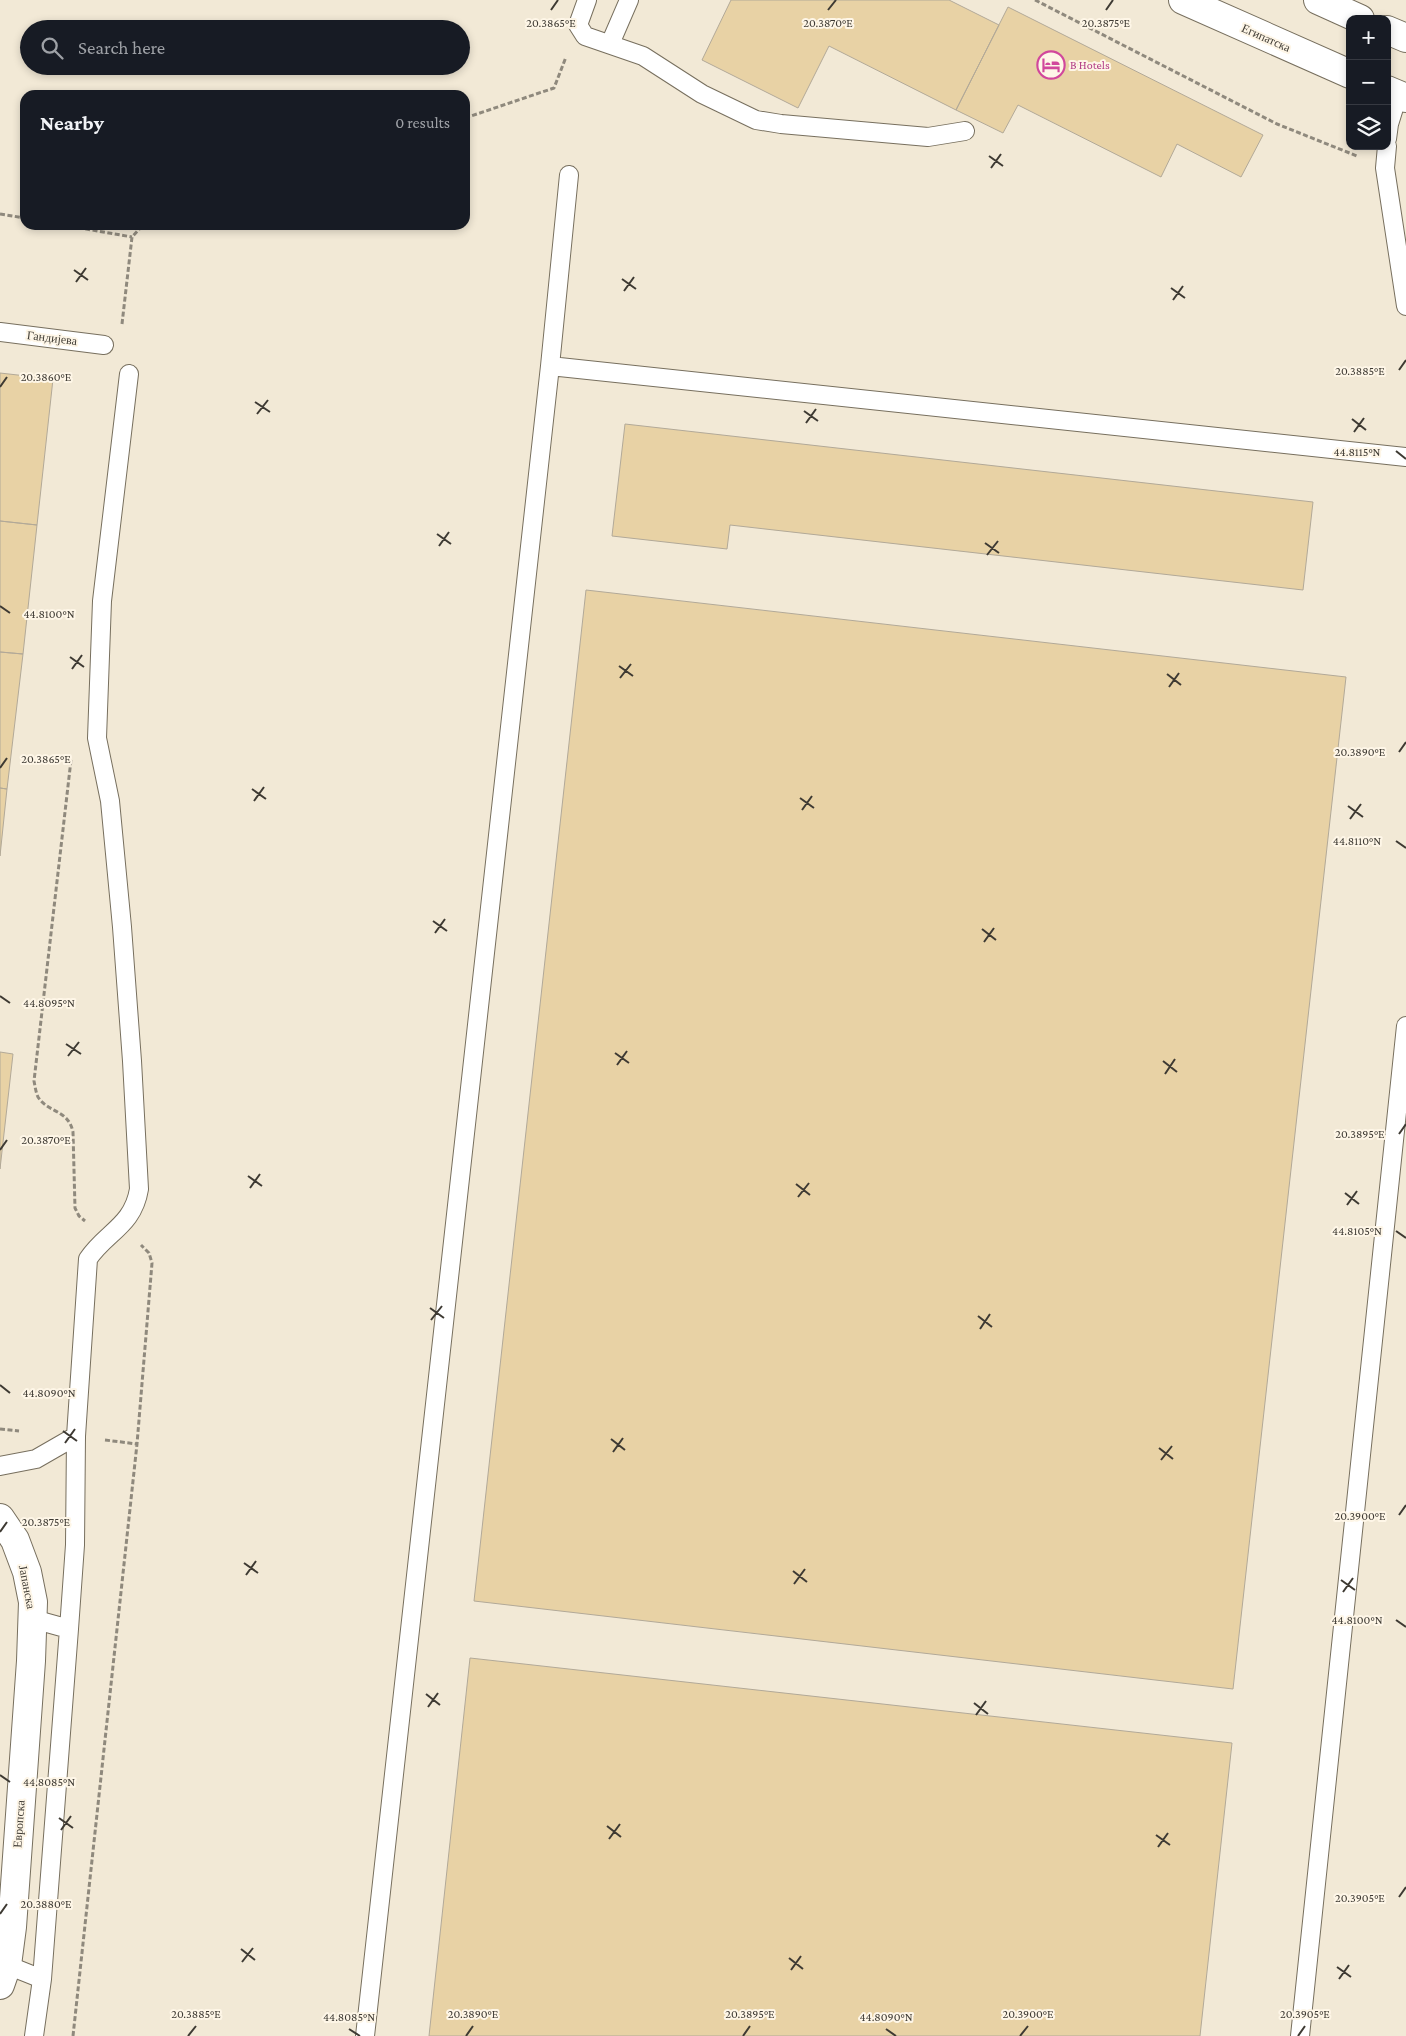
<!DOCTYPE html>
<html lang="en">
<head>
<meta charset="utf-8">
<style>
	:root { --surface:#171b24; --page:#20242c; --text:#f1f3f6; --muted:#9ea1a6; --line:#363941 }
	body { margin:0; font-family:"Crimson Pro",serif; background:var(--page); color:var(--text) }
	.controls { position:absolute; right:15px; top:15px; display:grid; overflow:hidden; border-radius:10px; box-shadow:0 2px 8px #0003 }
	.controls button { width:45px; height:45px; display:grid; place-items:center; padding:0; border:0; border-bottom:1px solid var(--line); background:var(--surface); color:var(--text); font:25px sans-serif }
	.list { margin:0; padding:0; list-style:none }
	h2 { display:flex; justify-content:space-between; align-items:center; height:65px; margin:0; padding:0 20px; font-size:21px }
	h2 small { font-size:16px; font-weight:400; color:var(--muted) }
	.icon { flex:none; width:28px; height:28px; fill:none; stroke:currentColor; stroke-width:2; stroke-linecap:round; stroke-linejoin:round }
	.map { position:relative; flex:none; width:1406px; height:2036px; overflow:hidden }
	.search { position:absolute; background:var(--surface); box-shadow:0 2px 8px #0003; left:20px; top:20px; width:450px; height:55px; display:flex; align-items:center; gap:12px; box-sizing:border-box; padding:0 18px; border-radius:28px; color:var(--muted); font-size:19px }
	.panel { position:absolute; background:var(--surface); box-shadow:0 2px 8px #0003; left:20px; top:90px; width:450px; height:140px; border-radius:15px }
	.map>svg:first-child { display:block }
	.building { fill:#e8d2a5; stroke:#b2a998 }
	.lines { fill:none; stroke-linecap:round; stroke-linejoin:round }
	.service-casing { stroke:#776f5e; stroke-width:20 }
	.tertiary-casing { stroke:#776f5e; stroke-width:30 }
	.secondary-casing { stroke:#776f5e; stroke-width:30 }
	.path { stroke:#8f897d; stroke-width:3; stroke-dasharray:5 2.5; stroke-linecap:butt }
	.service { stroke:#fff; stroke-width:18 }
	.tertiary { stroke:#fff; stroke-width:28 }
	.secondary { stroke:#fff; stroke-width:28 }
	.ticks { fill:none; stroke:#3e3a33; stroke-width:2 }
	.labels { text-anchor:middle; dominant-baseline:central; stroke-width:4; stroke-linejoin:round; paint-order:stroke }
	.street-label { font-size:12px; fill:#3e3a33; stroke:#fef6e7 }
	.hotel-label { font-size:12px; fill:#b23c85; stroke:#fef6e7; text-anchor:start }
	.ticks-label { font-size:12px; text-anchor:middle; fill:#3e3a33; stroke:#fef6e7; stroke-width:4; stroke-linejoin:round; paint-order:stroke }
</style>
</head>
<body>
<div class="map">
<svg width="1406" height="2036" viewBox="0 0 1406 2036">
	<rect width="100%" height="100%" fill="#f2e9d6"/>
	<path class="building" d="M 731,0 L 949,0 L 999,25 L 956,110 L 829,46 L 798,108 L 702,60 Z
		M 1008,7 L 1263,135 L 1241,177 L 1177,144 L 1161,177 L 1018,105 L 1003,133 L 956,110 Z
		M 0,373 L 53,379 L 37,525 L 0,521 Z
		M 625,424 L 1313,502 L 1303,590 L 730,525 L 727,549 L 612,536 Z
		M 0,521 L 37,525 L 23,654 L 0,652 Z
		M 586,590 L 1346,677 L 1233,1689 L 474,1601 Z
		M 0,652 L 23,654 L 7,789 L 0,788 Z
		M 0,788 L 7,789 L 0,856 Z
		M 0,1052 L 13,1054 L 0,1169 Z
		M 470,1658 L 1232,1743 L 1200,2036 L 429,2036 Z"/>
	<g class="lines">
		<g class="service-casing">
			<path id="service" d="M 587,0 L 578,25 L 585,36 L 643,56 L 702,94 L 756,120 L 781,124 L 928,137 L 965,131
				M 610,44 L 629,0
				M 1387,139 L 1389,124 L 1398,95
				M 1387,146 L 1385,168 L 1406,306
				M 0,332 L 104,345
				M 550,366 L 1406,457
				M 0,1466 L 36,1459 L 76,1436
				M 33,1619 L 69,1629
				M 7,1965 L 42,1979
				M 34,2036 L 42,1979 L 69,1629 L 75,1545 L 76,1436 L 88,1259 C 106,1232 133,1226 139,1189 L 132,1061 L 122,927 L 110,801 L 97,738 L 102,601 L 129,374
				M 365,2036 L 550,366 L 569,175
				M 1300,2036 L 1406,1026"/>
		</g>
		<g class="tertiary-casing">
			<path id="tertiary" d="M 0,1518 L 15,1540 L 27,1572 L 33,1602 L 31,1661 L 12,1927 L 7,1965 L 0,1985"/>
		</g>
		<g class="secondary-casing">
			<path id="secondary" d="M 1183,0 L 1350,74
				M 1318,0 L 1360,19
				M 1387,30 L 1406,38
				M 1387,90 L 1406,98"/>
		</g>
		<path class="path" d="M 1035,0 L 1277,124 L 1357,156
			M 465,118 L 554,88 L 566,57
			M 0,214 L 25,218
			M 63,225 L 132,237
			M 122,324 L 132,237 L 143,225
			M 71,760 L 34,1081 C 35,1086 36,1093 38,1097 C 48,1113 68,1109 73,1132 L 75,1208 L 79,1216 L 85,1221
			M 0,1429 L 19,1431
			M 105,1440 L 137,1444
			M 73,2036 L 137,1444 L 152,1263 L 149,1253 L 141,1245"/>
		<use href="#service" class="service"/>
		<use href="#tertiary" class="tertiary"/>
		<use href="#secondary" class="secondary"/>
	</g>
	<path class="ticks" d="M 551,10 L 558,0M 828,10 L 836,0M 1106,10 L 1113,0M 989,156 L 1003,166M 991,168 L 1001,154M 74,270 L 88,280M 622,279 L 636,289M 76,282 L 86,268M 1171,288 L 1185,298M 624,291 L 634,277M 1173,300 L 1183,286M 1399,370 L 1406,360M 0,387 L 7,377M 255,402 L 270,412M 804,411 L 818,421M 257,414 L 268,400M 1352,419 L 1366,430M 806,423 L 816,409M 1354,432 L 1364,418M 1396,451 L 1406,459M 437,534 L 451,544M 985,543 L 999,553M 439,546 L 449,532M 987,555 L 998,541M 0,606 L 10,613M 70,657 L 84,667M 619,666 L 633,676M 72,669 L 82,655M 1167,674 L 1181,685M 620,678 L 631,664M 1169,687 L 1179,673M 1399,752 L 1406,742M 0,768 L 7,758M 252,789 L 266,799M 800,798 L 814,808M 254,801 L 264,787M 1348,806 L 1363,817M 802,810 L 812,796M 1350,819 L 1361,804M 1396,841 L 1406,848M 433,921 L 447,931M 982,929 L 996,940M 435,933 L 445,919M 984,942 L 994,928M 0,996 L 10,1003M 66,1044 L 81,1054M 615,1053 L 629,1063M 68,1056 L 79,1042M 1163,1061 L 1177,1072M 617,1065 L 627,1051M 1165,1074 L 1175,1059M 1399,1134 L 1406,1124M 0,1150 L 7,1140M 248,1176 L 262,1186M 796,1184 L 810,1195M 250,1188 L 260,1174M 1345,1193 L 1359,1204M 798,1197 L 809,1183M 1347,1205 L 1357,1191M 1396,1231 L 1406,1238M 430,1308 L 444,1318M 978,1316 L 992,1327M 431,1320 L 442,1306M 980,1329 L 990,1314M 0,1385 L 10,1393M 63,1431 L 77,1441M 611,1439 L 625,1450M 65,1443 L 75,1429M 1159,1448 L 1173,1459M 613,1452 L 623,1438M 1161,1460 L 1172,1446M 1399,1515 L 1406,1505M 0,1532 L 7,1522M 244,1563 L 258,1573M 793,1571 L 807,1582M 246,1575 L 256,1561M 1341,1580 L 1355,1590M 794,1584 L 805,1569M 1343,1592 L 1353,1578M 1396,1620 L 1406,1627M 426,1694 L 440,1705M 974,1703 L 988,1714M 428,1707 L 438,1693M 976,1715 L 986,1701M 0,1775 L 10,1782M 59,1818 L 73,1828M 607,1826 L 621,1837M 61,1830 L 71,1816M 1156,1835 L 1170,1845M 609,1839 L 620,1824M 1158,1847 L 1168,1833M 1399,1897 L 1406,1887M 0,1914 L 7,1904M 241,1949 L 255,1960M 789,1958 L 803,1969M 242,1962 L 253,1948M 1337,1967 L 1351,1977M 791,1970 L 801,1956M 1339,1979 L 1349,1965M 349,2029 L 360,2036M 886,2029 L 896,2036M 188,2036 L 196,2026M 466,2036 L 473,2026M 743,2036 L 750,2026M 1020,2036 L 1028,2026M 1298,2036 L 1305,2026"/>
	<defs>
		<g id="hotel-ring" transform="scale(1.4375)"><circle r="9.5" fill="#fef6e7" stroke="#d1479c" stroke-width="1.5"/><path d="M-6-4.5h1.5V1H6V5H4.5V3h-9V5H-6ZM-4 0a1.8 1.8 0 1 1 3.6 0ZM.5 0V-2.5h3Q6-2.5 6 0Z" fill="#d1479c"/></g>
	</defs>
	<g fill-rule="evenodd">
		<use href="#hotel-ring" x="1051" y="65"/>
	</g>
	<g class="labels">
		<g class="street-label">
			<text transform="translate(1266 38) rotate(24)">Египатска</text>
			<text transform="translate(52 338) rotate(7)">Гандијева</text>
			<text transform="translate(27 1587) rotate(79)">Јапанска</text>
			<text transform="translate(19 1824) rotate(-86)">Европска</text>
		</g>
		<g class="hotel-label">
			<text x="1070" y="65">B Hotels</text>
		</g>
	</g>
	<g class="ticks-label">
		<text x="551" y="27">20.3865°E</text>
		<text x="828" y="27">20.3870°E</text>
		<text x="1106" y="27">20.3875°E</text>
		<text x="1360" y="375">20.3885°E</text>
		<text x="46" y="381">20.3860°E</text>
		<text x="1357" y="456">44.8115°N</text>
		<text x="49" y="618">44.8100°N</text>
		<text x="1360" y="756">20.3890°E</text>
		<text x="46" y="763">20.3865°E</text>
		<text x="1357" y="845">44.8110°N</text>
		<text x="49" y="1007">44.8095°N</text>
		<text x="1360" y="1138">20.3895°E</text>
		<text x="46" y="1144">20.3870°E</text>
		<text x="1357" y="1235">44.8105°N</text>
		<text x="49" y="1397">44.8090°N</text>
		<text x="1360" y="1520">20.3900°E</text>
		<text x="46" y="1526">20.3875°E</text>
		<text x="1357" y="1624">44.8100°N</text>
		<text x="49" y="1786">44.8085°N</text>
		<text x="1360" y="1902">20.3905°E</text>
		<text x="46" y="1908">20.3880°E</text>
		<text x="196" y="2018">20.3885°E</text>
		<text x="473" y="2018">20.3890°E</text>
		<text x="750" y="2018">20.3895°E</text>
		<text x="1028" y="2018">20.3900°E</text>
		<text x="1305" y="2018">20.3905°E</text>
		<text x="349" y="2021">44.8085°N</text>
		<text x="886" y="2021">44.8090°N</text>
	</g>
</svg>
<div class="controls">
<button>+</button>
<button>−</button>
<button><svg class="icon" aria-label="layers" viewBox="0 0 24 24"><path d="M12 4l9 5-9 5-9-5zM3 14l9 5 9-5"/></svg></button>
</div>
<div class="search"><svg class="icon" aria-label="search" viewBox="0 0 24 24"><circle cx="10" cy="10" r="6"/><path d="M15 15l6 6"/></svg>Search here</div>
<section class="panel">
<h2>Nearby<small>0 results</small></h2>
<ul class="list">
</ul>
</section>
</div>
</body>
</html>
